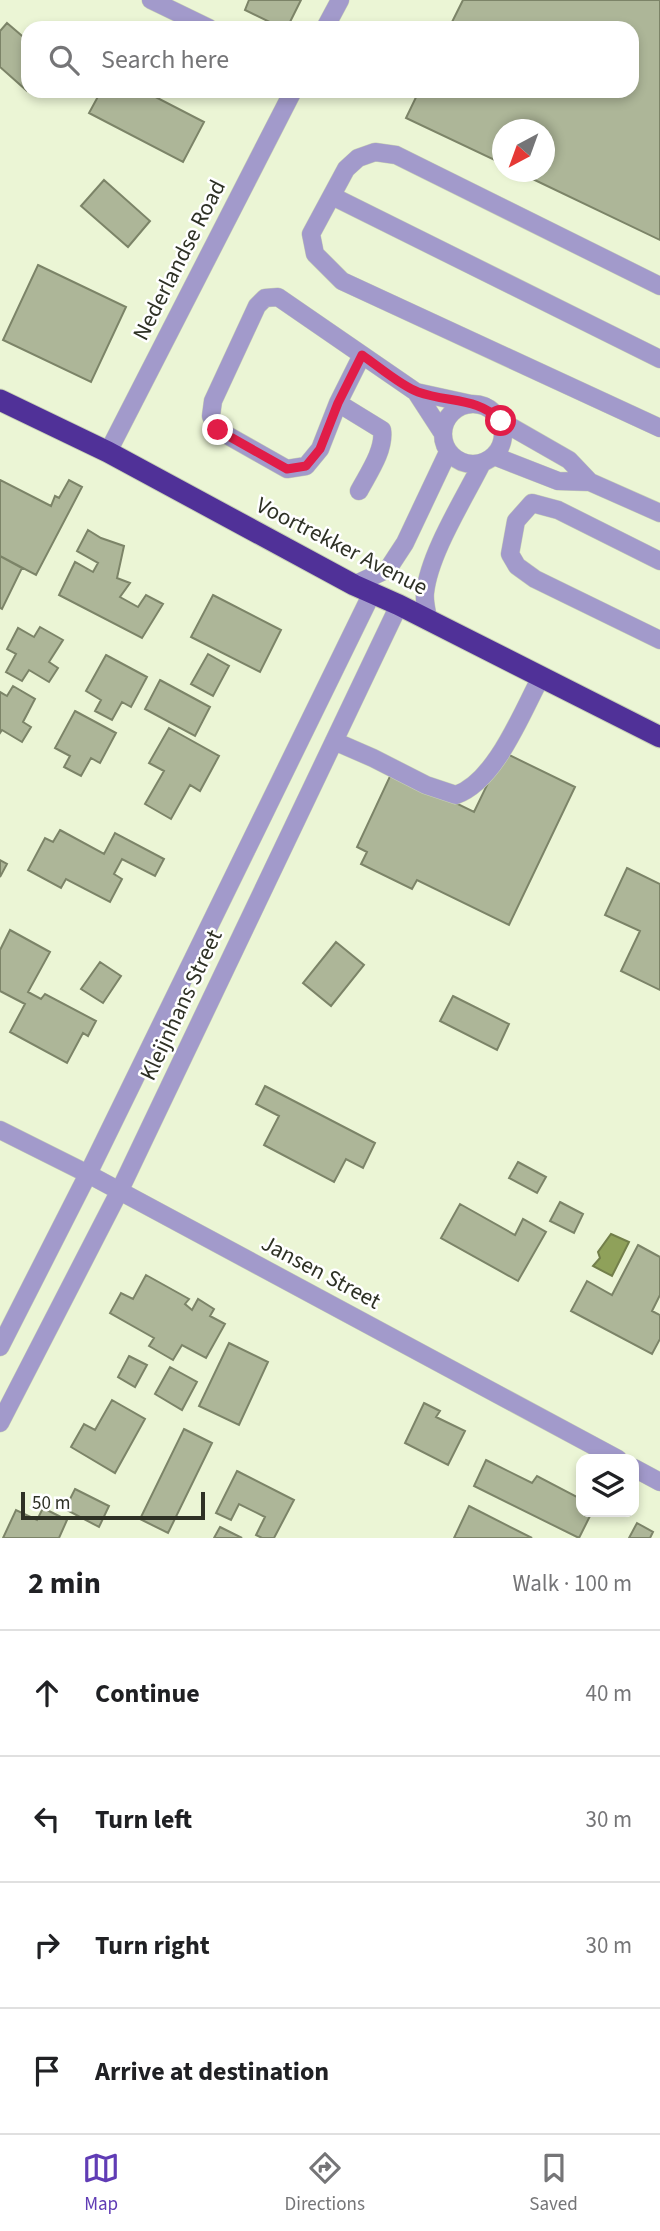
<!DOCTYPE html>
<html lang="en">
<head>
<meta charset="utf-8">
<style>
	:root { --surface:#fff; --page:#f2f2f2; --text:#202124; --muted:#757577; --line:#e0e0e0; --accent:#603cb5 }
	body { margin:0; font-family:"Source Sans 3",sans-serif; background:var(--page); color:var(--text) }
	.controls { position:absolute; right:21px; bottom:21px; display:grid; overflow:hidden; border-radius:14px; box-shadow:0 4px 10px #0003 }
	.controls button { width:63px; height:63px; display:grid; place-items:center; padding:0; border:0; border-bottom:2px solid var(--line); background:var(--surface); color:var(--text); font:35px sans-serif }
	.compass { position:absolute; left:492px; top:119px; width:63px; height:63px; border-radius:50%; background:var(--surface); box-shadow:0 4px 10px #0003; rotate:221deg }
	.scale { position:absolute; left:21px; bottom:18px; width:184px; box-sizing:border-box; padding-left:7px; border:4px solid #2e3125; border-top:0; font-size:19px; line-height:24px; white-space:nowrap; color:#2e3125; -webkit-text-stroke:5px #fff; paint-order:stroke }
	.stop { position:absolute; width:21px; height:21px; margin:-16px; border:5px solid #e11d48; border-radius:50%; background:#fff }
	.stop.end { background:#e11d48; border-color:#fff; box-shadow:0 2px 7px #0008 }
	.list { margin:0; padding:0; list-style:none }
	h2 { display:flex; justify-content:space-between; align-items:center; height:91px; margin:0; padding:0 28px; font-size:30px }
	h2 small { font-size:23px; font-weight:400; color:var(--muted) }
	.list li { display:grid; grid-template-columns:46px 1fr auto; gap:21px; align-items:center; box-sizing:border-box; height:126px; padding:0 28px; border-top:2px solid var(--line) }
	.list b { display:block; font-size:26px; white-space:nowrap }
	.list em { font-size:23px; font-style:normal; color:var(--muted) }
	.icon { flex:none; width:38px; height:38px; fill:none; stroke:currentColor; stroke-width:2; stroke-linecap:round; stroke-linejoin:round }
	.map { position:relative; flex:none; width:660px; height:1538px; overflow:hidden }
	.search { position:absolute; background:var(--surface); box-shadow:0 4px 10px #0003; left:21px; right:21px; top:21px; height:77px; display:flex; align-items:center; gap:18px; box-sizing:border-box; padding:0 24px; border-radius:21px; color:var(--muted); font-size:26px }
	.sheet { height:595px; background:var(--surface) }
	nav { display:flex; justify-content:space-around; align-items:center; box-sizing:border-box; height:98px; border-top:2px solid var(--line); background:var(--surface); font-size:19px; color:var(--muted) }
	nav a { display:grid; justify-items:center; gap:4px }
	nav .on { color:var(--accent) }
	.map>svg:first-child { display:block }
	.water { fill:#8fa15a; stroke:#727f4a; stroke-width:2 }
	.building { fill:#adb698; stroke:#7c8468; stroke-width:2 }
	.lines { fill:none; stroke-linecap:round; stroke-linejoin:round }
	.minor-casing { stroke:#c9d2b5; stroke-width:19 }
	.highway-casing { stroke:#c9d2b5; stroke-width:23 }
	.minor { stroke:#a29acb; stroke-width:18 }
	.highway { stroke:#503198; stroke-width:21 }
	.route { stroke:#e11d48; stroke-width:9 }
	.labels { text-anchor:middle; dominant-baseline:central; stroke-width:5; stroke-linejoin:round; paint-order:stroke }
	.street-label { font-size:23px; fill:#2e3125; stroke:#fff }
</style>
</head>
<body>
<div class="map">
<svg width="660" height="1538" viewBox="0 0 660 1538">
	<rect width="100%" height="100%" fill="#ebf5d5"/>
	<path class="water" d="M 611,1234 L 629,1242 L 612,1276 L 593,1266 L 600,1258 L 598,1252 Z"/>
	<path class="building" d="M 249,0 L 301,0 L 287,28 L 282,28 L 245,10 Z
		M 463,0 L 660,0 L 660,240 L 518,172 L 544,172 L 544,130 L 503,130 L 503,164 L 406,118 L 419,91 L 632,91 L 632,28 L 449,28 Z
		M 7,23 L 28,41 L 26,90 L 0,67 L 0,31 Z
		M 101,91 L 144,91 L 204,122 L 183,162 L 89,113 Z
		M 104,180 L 150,221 L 128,247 L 81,206 Z
		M 38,265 L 126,307 L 91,382 L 3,340 Z
		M 0,480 L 51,506 L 55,496 L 59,498 L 69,480 L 82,487 L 36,575 L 0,556 Z
		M 88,530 L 101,538 L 124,546 L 117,578 L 130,583 L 120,597 L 138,607 L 146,595 L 163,604 L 142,638 L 59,595 L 75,562 L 93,572 L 98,563 L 77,551 Z
		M 0,556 L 22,568 L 2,609 L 0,608 Z
		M 213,595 L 281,630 L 260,672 L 191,637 Z
		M 40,627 L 63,640 L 49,662 L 58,668 L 49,682 L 29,670 L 22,681 L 6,672 L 16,654 L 7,649 L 18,628 L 34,637 Z
		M 208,654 L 229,666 L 213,696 L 191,684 Z
		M 106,655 L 147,677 L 131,707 L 122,702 L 112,720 L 95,711 L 101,700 L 86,691 Z
		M 160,680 L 210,707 L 195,736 L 145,709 Z
		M 13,686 L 35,699 L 23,722 L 31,727 L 22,742 L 2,730 L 0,733 L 0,692 L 7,696 Z
		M 75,711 L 116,733 L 100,763 L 91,758 L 81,776 L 64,767 L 70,756 L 55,748 Z
		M 169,728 L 219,756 L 200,791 L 190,785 L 171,819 L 145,804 L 164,771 L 149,763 Z
		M 503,752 L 575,787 L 509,925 L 417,880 L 412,889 L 361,864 L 367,852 L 357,847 L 392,772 L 474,812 Z
		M 60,830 L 104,854 L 115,833 L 164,859 L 155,876 L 122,859 L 114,874 L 122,879 L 110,902 L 66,879 L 61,888 L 28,870 L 45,838 L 53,842 Z
		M 0,860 L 7,864 L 0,877 Z
		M 627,868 L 660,884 L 660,990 L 621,971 L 640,931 L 605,915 Z
		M 10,930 L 50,952 L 28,992 L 41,999 L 45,994 L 96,1021 L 88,1036 L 83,1033 L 67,1063 L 10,1032 L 25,1004 L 0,991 L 0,950 Z
		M 336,942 L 364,965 L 331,1006 L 303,983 Z
		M 100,962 L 121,976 L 103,1003 L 81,989 Z
		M 453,996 L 509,1024 L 497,1050 L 440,1021 Z
		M 265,1086 L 375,1143 L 363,1168 L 346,1159 L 334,1182 L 264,1145 L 279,1116 L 256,1104 Z
		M 518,1162 L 546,1177 L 537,1193 L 509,1178 Z
		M 560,1202 L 583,1214 L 574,1233 L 550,1221 Z
		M 460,1204 L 515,1235 L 523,1219 L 546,1232 L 518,1281 L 441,1238 Z
		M 638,1245 L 660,1257 L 660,1295 L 652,1311 L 660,1315 L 660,1339 L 652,1354 L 571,1311 L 587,1281 L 612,1295 Z
		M 146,1275 L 189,1299 L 185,1304 L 192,1310 L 198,1299 L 214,1309 L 210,1316 L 225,1324 L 206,1358 L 182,1345 L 173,1360 L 149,1346 L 154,1338 L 110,1313 L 121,1293 L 133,1299 Z
		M 229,1343 L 268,1362 L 239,1425 L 199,1406 Z
		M 129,1356 L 147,1365 L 135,1387 L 118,1377 Z
		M 170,1367 L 197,1382 L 182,1410 L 155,1394 Z
		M 112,1400 L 145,1419 L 115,1473 L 71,1447 L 84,1424 L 95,1430 Z
		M 424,1403 L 440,1411 L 436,1417 L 465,1431 L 448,1465 L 405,1443 Z
		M 184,1429 L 212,1443 L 168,1533 L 140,1519 Z
		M 486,1460 L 532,1483 L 537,1476 L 581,1499 L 581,1512 L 592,1512 L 579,1538 L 474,1486 Z
		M 237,1471 L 294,1500 L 274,1538 L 262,1538 L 256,1535 L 265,1517 L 239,1504 L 231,1520 L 216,1513 Z
		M 75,1489 L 109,1506 L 99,1527 L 65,1509 Z
		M 469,1506 L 532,1538 L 454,1538 Z
		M 43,1508 L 67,1520 L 59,1538 L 3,1538 L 16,1510 L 37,1520 Z
		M 637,1523 L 653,1532 L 650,1538 L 629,1538 Z
		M 220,1527 L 242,1538 L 214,1538 Z"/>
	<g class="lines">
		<g class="minor-casing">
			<path id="minor" d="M 151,0 L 209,28
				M 325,28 L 340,0
				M 332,196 L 660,359
				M 660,286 L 396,155 L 375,152 L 358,158 L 346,169 L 311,234 L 315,254 L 342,281 L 660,428
				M 362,355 L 338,403 L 320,449 L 306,466 L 287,469 L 218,430 L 211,416 L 213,401 L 257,306 L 265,298 L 278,297 L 416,392 L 471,404
				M 416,392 L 442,432
				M 338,403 L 382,430 C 385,450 368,474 359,491
				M443 434a30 30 0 1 1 60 0a30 30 0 1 1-60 0Z
				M 501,421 L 569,460 L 590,482
				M 108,452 L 293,91
				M 494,456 L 558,481 L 590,482 L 660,513
				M 660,561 L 558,510 L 532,503 L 516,521 L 510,554 L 517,566 L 535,579 L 660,640
				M 354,585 L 388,569 L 405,543 L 448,452
				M 428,620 C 427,611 424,602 425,593 C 429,554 464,499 482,463
				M 334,741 L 373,758 L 426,785 L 456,795 C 496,781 522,712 541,677
				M 0,1130 L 88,1174 L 618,1459
				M 0,1347 L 88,1174 L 372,593
				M 0,1423 L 119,1192 L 399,605
				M 634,1468 L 660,1482"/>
		</g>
		<g class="highway-casing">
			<path id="highway" d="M 0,400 L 108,452 L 354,585 L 399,605 L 660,737"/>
		</g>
		<use href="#minor" class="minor"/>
		<use href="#highway" class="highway"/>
	</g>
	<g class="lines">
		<path class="route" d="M 218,430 L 287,469 L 306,466 L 320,449 L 338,403 L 362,355 C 378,366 401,386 418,392 C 449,403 478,397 501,421"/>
	</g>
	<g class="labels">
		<g class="street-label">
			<text transform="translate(179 260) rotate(-63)">Nederlandse Road</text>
			<text transform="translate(342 546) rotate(27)">Voortrekker Avenue</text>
			<text transform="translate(181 1005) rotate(-65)">Kleijnhans Street</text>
			<text transform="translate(321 1272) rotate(28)">Jansen Street</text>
		</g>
	</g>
</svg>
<div class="controls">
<button><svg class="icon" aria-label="layers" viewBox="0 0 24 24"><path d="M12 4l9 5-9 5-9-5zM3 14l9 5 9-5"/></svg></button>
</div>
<svg class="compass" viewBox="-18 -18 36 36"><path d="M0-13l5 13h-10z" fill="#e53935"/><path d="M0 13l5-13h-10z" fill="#757577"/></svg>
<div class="scale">50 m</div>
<div class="stop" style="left:501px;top:421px"></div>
<div class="stop end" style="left:218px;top:430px"></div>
<div class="search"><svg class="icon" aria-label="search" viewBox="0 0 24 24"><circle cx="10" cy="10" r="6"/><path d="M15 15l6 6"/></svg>Search here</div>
</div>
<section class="sheet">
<h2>2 min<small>Walk · 100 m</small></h2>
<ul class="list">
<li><svg class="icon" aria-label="ahead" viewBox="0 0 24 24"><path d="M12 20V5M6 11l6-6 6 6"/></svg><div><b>Continue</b></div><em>40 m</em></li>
<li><svg class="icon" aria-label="left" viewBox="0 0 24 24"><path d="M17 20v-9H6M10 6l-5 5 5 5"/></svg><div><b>Turn left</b></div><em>30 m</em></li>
<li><svg class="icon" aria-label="right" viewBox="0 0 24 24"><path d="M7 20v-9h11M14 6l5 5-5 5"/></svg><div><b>Turn right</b></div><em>30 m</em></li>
<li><svg class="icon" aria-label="arrive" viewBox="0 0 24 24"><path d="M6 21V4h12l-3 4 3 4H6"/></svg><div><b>Arrive at destination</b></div></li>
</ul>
</section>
<nav>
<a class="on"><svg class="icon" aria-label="map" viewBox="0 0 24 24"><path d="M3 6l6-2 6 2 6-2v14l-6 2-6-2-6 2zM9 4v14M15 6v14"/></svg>Map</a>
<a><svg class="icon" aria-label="directions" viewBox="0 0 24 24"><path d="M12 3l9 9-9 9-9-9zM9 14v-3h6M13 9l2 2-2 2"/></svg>Directions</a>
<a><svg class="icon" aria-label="saved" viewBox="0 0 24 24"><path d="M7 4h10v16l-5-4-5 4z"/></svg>Saved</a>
</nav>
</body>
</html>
